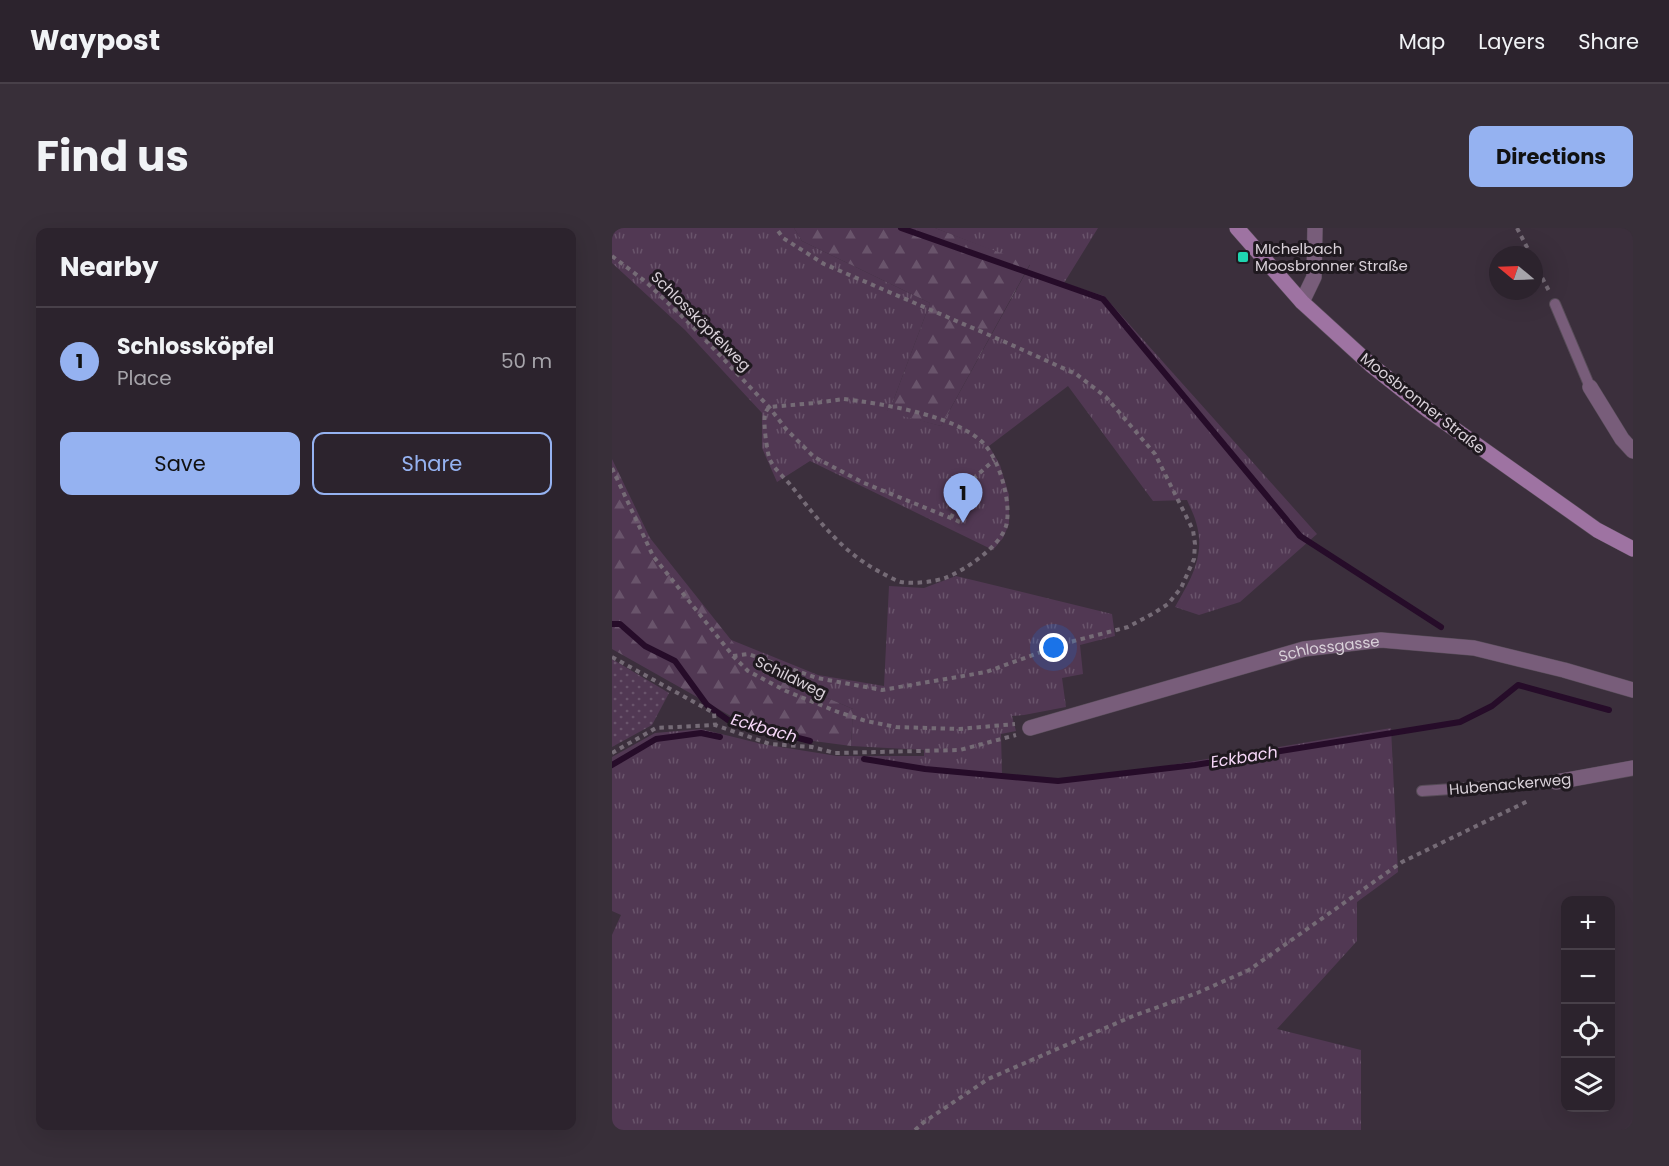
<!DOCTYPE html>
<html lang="en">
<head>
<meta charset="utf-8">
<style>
	:root { --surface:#2c232d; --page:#382f39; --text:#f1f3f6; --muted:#a6a4aa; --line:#484049; --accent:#95b2f1 }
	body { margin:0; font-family:Poppins,sans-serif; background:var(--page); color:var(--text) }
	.controls { position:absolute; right:18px; bottom:18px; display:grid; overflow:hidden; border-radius:12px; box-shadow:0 6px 24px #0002 }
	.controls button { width:54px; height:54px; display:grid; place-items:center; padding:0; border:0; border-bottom:2px solid var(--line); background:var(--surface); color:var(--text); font:30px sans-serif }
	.compass { position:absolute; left:877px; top:18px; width:54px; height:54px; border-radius:50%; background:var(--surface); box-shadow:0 6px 24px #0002; rotate:289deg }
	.you { position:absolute; left:442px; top:420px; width:21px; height:21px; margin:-15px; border:4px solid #fff; border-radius:50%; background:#1a73e8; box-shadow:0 0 0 9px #1a73e833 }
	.badge { display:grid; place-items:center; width:39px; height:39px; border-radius:50%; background:var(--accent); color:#111; font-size:20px; font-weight:700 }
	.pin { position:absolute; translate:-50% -50px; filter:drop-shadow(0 2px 3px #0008) }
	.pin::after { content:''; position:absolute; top:32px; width:21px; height:18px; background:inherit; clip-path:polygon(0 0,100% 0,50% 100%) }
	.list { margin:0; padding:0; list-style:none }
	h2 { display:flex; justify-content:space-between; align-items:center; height:78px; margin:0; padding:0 24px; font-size:26px }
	h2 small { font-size:20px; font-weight:400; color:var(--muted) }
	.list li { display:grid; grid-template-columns:39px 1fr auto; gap:18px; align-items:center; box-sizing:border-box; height:108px; padding:0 24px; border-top:2px solid var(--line) }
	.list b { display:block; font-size:22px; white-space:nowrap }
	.list p { margin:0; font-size:20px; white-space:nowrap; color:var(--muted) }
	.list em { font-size:20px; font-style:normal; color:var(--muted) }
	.actions { display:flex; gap:12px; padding:18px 24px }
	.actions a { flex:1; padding:14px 0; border:2px solid var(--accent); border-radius:12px; text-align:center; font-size:21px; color:var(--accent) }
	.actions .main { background:var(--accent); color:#111 }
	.icon { flex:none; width:33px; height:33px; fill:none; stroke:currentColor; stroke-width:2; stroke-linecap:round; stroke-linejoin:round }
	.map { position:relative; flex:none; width:1021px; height:902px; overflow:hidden; border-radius:12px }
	header { display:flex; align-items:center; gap:36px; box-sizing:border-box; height:84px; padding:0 30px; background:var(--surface); border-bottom:2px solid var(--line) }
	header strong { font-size:28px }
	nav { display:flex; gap:33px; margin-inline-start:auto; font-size:21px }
	.intro { display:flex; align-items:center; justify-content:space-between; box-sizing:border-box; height:144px; padding:0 36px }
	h1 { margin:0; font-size:42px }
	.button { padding:15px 27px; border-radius:12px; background:var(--accent); color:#111; font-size:21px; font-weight:700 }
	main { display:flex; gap:36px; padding:0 36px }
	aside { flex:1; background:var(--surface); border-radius:12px; box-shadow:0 6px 24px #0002 }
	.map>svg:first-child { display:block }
	.grass { fill:url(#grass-tufts) }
	.forest { fill:url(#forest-firs) }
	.garden { fill:url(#garden-dots) }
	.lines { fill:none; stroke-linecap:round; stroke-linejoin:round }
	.stream { stroke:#260c29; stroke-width:6 }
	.lane-casing { stroke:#574c58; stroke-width:12 }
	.street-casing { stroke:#574c58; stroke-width:16 }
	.secondary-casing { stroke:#574c58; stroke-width:16 }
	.path { stroke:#756b76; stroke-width:4; stroke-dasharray:4.5 4.5; stroke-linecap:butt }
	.lane { stroke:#785d7a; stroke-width:10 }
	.street { stroke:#785d7a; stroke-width:15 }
	.secondary { stroke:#9e73a2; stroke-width:15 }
	.poi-dot { fill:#1fd5b0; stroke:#1f191f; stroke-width:2 }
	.labels { text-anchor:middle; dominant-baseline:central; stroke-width:6; stroke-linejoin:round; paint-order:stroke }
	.poi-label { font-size:15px; fill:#d9d1d9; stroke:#1f191f; text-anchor:start }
	.street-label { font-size:15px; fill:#d9d1d9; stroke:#1f191f }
	.water-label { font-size:16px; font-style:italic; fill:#f7d8f9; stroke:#1f191f }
</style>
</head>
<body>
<header>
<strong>Waypost</strong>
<nav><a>Map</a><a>Layers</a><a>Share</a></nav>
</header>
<div class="intro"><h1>Find us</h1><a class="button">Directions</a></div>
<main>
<aside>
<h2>Nearby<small></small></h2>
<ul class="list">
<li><span class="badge">1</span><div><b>Schlossköpfel</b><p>Place</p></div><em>50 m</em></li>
</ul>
<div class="actions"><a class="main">Save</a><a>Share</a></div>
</aside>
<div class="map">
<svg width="1021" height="902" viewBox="0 0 1021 902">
	<defs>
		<pattern id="grass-tufts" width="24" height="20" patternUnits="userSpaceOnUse" patternTransform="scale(1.5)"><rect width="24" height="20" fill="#513853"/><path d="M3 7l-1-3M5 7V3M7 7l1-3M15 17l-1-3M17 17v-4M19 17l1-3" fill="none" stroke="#69546b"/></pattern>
		<pattern id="forest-firs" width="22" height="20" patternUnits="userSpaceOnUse" patternTransform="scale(1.5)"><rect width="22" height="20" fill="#513853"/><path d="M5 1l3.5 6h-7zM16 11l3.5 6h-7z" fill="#69546b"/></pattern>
		<pattern id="garden-dots" width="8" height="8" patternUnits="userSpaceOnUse" patternTransform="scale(1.5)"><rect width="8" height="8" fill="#513853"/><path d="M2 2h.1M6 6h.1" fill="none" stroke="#69546b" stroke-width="1.8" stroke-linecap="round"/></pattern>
	</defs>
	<rect width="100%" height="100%" fill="#3b2f3c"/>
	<path class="grass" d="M 0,0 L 182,0 L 190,13 L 318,75 L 280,176 L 275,183 L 329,198 L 418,37 L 323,0 L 486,0 L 452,55 L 492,68 L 705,306 L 628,374 L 587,387 L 563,379 C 579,351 594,327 584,294 C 582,287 578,279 575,272 L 541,273 L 456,158 L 377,218 L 388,237 L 397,267 L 397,296 L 391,310 L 381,322 L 198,233 L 165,254 L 150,220 L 150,185 L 73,102 L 0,35 Z
		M 344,348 L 500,386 L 503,408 L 468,417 L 471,446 L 450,450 L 454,479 L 412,487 L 400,488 L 404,503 L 389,506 L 390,546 L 446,551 L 518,544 L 779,500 L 786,644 L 745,674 L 745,713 L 665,801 L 749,822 L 749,902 L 0,902 L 0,707 L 9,687 L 0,683 L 0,529 L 43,505 L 89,501 L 150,516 L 225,528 L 312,528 L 312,522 L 239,518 L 241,481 L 137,436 L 117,411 L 206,447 L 272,458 L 277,358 L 312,360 Z"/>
	<path class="forest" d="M 182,0 L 323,0 L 418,36 L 329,198 L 274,184 L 280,176 L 318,75 L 190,13 Z
		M 0,231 L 38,310 L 139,437 L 241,481 L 239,518 L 179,510 L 140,500 L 0,421 Z"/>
	<path class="garden" d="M 0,431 L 57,465 L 40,497 L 0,519 Z"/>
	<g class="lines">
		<path class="stream" d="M 289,0 L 491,71 L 688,308 L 829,399
			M 0,396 L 8,396 L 33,418 L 63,433 L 95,477 L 116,492 L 198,513
			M 252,531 L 313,541 L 446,553 L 583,537 L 848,494 L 880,478 L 906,457 L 997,482
			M 0,537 L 44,511 L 89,505 L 108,509"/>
		<g class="lane-casing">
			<path id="lane" d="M 943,76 L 978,159
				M 810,563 L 944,554"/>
		</g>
		<g class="street-casing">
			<g id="street">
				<path d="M 690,74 L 702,49 L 703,0"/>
				<path d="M 978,159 L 1010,211 L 1021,223"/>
				<path id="s1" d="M 418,500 L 692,421 L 769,412 L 862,420 L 952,442 L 1021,462"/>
				<path d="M 944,554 L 1021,540"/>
			</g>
		</g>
		<g class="secondary-casing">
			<path id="secondary" d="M 625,0 L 690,74 L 759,137 L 817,183 L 985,302 L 1021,321"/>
		</g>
		<path class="path" d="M 905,0 L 919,27
			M 0,28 L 34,54 L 80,98 L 157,179 L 174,201 L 202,229 L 252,255 L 351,295
			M 922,34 L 938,65
			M 232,171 C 270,176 346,187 373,217 C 388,234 400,276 394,298 C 388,319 353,342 333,350 C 321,354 302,356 289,354 C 282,352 274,347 268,344 C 230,324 207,293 181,260 C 174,251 163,242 158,232 C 155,225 151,194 153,187 C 153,184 155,182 157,179 L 203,175 Z
			M 0,240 L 41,328 L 121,428 L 136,443 L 174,463 L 226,484 L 254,493 L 284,499 L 347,501 L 403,496
			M 339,290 L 348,269 L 359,253 L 382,232
			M 121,428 L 136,426 L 205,450 L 270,462 L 374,444 L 454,415 L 516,399 L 542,385 L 556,376 L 569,360 L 582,331 L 583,316 L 581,302 L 543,226 L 494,169 L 464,146 L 391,113 L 212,36 L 171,10 L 164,0
			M 0,429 L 102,485 L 103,497
			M 0,525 L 44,500 L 103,497 L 158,516 L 200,519 L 223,525 L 348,522 L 404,507
			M 303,902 L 312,894 L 376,851 L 521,788 L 585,765 L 637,742 L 790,634 L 918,572"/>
		<use href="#lane" class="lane"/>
		<use href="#street" class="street"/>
		<use href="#secondary" class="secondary"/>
	</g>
	<rect class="poi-dot" x="625" y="23" width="12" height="12" rx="3"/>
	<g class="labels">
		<g class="poi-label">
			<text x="643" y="20">MIchelbach<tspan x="643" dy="17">Moosbronner Straße</tspan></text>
		</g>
		<g class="street-label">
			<text transform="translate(89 93) rotate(45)">Schlossköpfelweg</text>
			<text transform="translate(811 175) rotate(38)">Moosbronner Straße</text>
			<text stroke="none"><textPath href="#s1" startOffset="310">Schlossgasse</textPath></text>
			<text transform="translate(179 449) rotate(26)">Schildweg</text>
			<text transform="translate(898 556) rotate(-5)">Hubenackerweg</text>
		</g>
		<g class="water-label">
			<text transform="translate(152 500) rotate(16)">Eckbach</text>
			<text transform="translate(632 529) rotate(-9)">Eckbach</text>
		</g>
	</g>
</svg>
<div class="controls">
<button>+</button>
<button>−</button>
<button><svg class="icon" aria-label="locate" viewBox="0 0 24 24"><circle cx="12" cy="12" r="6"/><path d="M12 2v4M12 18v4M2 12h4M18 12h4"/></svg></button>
<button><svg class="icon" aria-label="layers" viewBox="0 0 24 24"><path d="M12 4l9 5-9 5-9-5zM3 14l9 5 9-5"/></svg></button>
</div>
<svg class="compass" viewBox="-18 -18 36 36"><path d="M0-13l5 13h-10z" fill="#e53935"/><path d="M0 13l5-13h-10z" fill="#a6a4aa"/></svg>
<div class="you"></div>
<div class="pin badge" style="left:351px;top:295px">1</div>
</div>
</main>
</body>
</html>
